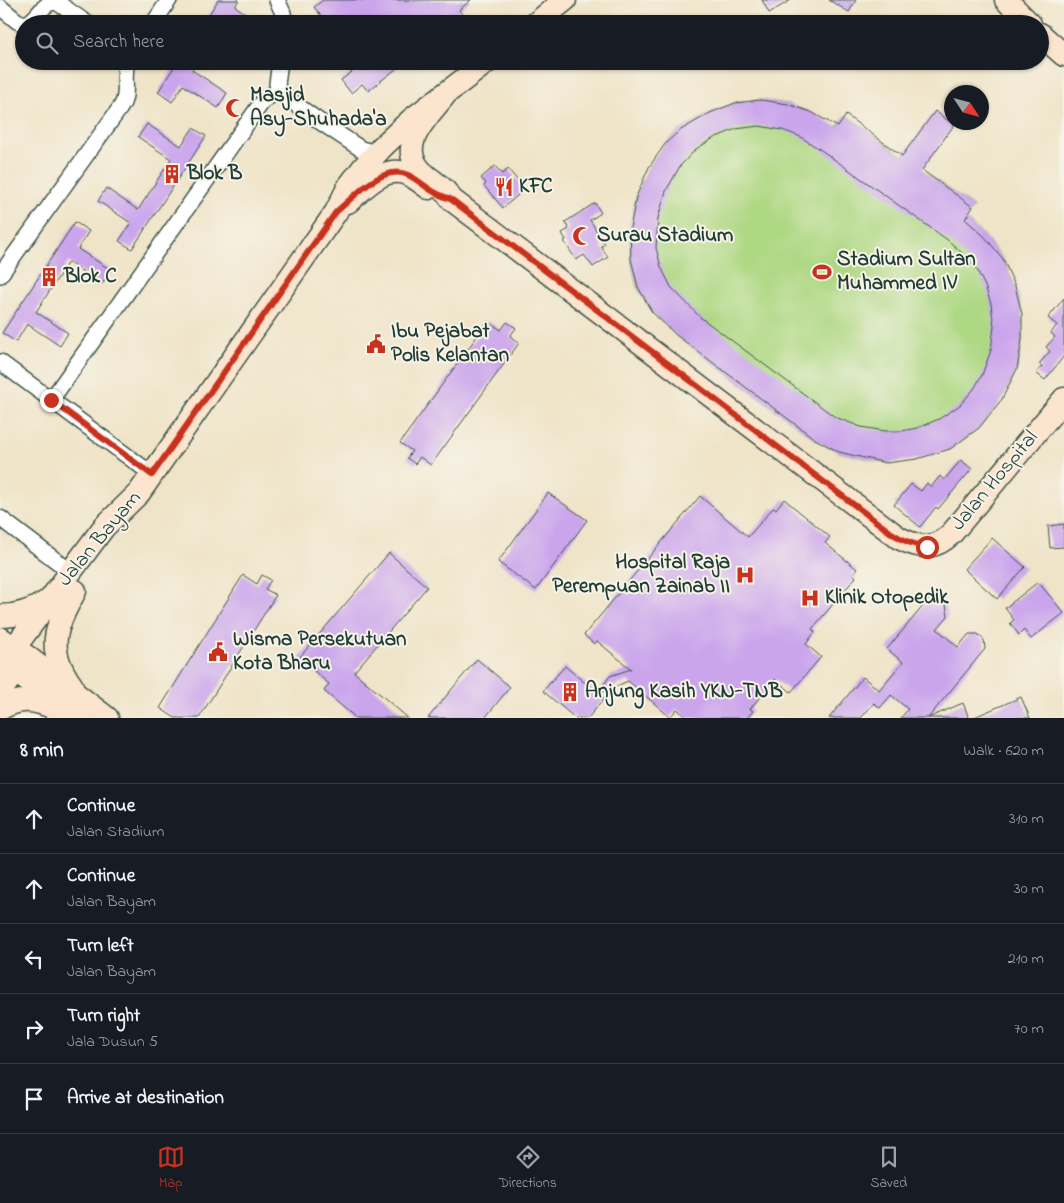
<!DOCTYPE html>
<html lang="en">
<head>
<meta charset="utf-8">
<style>
	:root { --surface:#171b24; --page:#20242c; --text:#f1f3f6; --muted:#9ea1a6; --line:#363941; --accent:#c8321e }
	body { margin:0; font-family:"Indie Flower",sans-serif; background:var(--page); color:var(--text) }
	.compass { position:absolute; left:944px; top:85px; width:45px; height:45px; border-radius:50%; background:var(--surface); box-shadow:0 1px 4px #0004; rotate:126deg }
	.stop { position:absolute; width:15px; height:15px; margin:-11px; border:4px solid #c8321e; border-radius:50%; background:#fff }
	.stop.end { background:#c8321e; border-color:#fff; box-shadow:0 1px 5px #0008 }
	.list { margin:0; padding:0; list-style:none }
	h2 { display:flex; justify-content:space-between; align-items:center; height:65px; margin:0; padding:0 20px; font-size:21px }
	h2 small { font-size:16px; font-weight:400; color:var(--muted) }
	.list li { display:grid; grid-template-columns:32px 1fr auto; gap:15px; align-items:center; box-sizing:border-box; height:70px; padding:0 20px; border-top:1px solid var(--line) }
	.list b { display:block; font-size:19px; white-space:nowrap }
	.list p { margin:0; font-size:16px; white-space:nowrap; color:var(--muted) }
	.list em { font-size:16px; font-style:normal; color:var(--muted) }
	.icon { flex:none; width:28px; height:28px; fill:none; stroke:currentColor; stroke-width:2; stroke-linecap:round; stroke-linejoin:round }
	.map { position:relative; flex:none; width:1064px; height:718px; overflow:hidden }
	.search { position:absolute; background:var(--surface); box-shadow:0 1px 4px #0004; left:15px; right:15px; top:15px; height:55px; display:flex; align-items:center; gap:12px; box-sizing:border-box; padding:0 18px; border-radius:28px; color:var(--muted); font-size:19px }
	.sheet { height:415px; background:var(--surface) }
	nav { display:flex; justify-content:space-around; align-items:center; box-sizing:border-box; height:70px; border-top:1px solid var(--line); background:var(--surface); font-size:14px; color:var(--muted) }
	nav a { display:grid; justify-items:center; gap:2px }
	nav .on { color:var(--accent) }
	.map>svg:first-child { display:block }
	.green { fill:#aed883; stroke:#668a5c }
	.building { fill:#cba5ec; fill-rule:evenodd }
	.lines { fill:none; stroke-linecap:round; stroke-linejoin:round }
	.street-casing { stroke:#3e564a; stroke-width:18 }
	.secondary-casing { stroke:#3e564a; stroke-width:25 }
	.street { stroke:#fff; stroke-width:15 }
	.secondary { stroke:#fce5cf; stroke-width:22 }
	.route { stroke:#c8321e; stroke-width:6 }
	.labels { text-anchor:middle; dominant-baseline:central; stroke-width:4; stroke-linejoin:round; paint-order:stroke }
	.poi-label { font-size:21px; font-weight:bold; fill:#1f3d34; stroke:#f7f3e8; text-anchor:start }
	.street-label { font-size:21px; fill:#1f3d34; stroke:#f7f3e8 }
</style>
</head>
<body>
<div class="map">
<svg width="1064" height="718" viewBox="0 0 1064 718">
	<rect width="100%" height="100%" fill="#f7f3e8"/>
	<filter id="ink" filterUnits="userSpaceOnUse"><feTurbulence type="fractalNoise" baseFrequency=".02" numOctaves="2"/><feDisplacementMap in="SourceGraphic" scale="10" xChannelSelector="R" yChannelSelector="G"/><feConvolveMatrix kernelMatrix="1 2 1 2 8 2 1 2 1" color-interpolation-filters="sRGB"/></filter>
	<filter id="wash" filterUnits="userSpaceOnUse"><feTurbulence type="fractalNoise" baseFrequency=".0096" numOctaves="4" result="noise"/><feDisplacementMap in="SourceGraphic" scale="20" xChannelSelector="R" yChannelSelector="G"/><feGaussianBlur stdDeviation="1.12" result="paint"/><feColorMatrix in="noise" values="0 0 0 0 0 0 0 0 0 0 0 0 0 0 0 0 0 1.4 0 .05"/><feComposite in="paint" operator="in"/></filter>
	<g filter="url(#wash)">
		<rect width="100%" height="100%" fill="#efe4c8"/>
		<path class="green" d="M 760,100 L 788,104 L 837,127 L 846,115 L 973,207 L 965,219 L 984,236 L 1003,259 L 1015,286 L 1022,314 L 1022,340 L 1017,369 L 1002,399 L 979,428 L 950,449 L 886,463 L 839,452 L 815,439 L 676,335 L 652,312 L 637,287 L 631,259 L 630,229 L 636,197 L 649,167 L 665,144 L 679,131 L 710,113 L 735,103 Z"/>
		<g id="blocks">
			<path class="building" d="M 218,0 L 239,0 L 235,6 L 261,24 L 231,24 L 225,20 L 222,24 L 203,24 Z
				M 323,0 L 471,0 L 459,10 L 463,15 L 452,24 L 316,24 L 323,18 L 314,7 Z
				M 762,0 L 791,0 L 769,13 Z
				M 829,0 L 856,0 L 849,12 Z
				M 178,61 L 197,61 L 192,70 L 227,93 L 218,108 L 183,85 L 172,102 L 158,92 Z
				M 344,61 L 406,61 L 368,91 L 362,84 L 351,93 L 341,80 L 352,72 Z
				M 760,100 L 788,104 L 811,112 L 838,127 L 846,115 L 902,156 L 935,111 L 954,125 L 922,170 L 973,207 L 965,219 L 984,236 L 1003,259 L 1015,286 L 1022,314 L 1022,340 L 1017,369 L 1002,399 L 979,428 L 950,449 L 917,459 L 886,463 L 839,452 L 815,439 L 676,335 L 652,312 L 638,287 L 631,259 L 630,229 L 636,197 L 649,167 L 665,144 L 679,131 L 710,113 L 735,103 ZM 759,126 L 782,130 L 799,136 L 821,150 L 949,241 L 963,254 L 977,270 L 985,286 L 991,304 L 994,326 L 991,350 L 982,375 L 974,389 L 960,405 L 939,419 L 917,428 L 902,431 L 885,431 L 861,427 L 835,417 L 700,317 L 671,287 L 661,267 L 656,248 L 658,218 L 666,191 L 680,166 L 696,149 L 714,138 L 736,129 Z
				M 147,124 L 181,146 L 193,128 L 206,136 L 132,249 L 119,241 L 131,223 L 98,201 L 106,188 L 138,210 L 171,159 L 138,137 Z
				M 495,166 L 502,174 L 508,169 L 525,189 L 503,208 L 484,186 L 486,183 L 481,178 Z
				M 595,203 L 601,213 L 590,220 L 605,244 L 601,246 L 608,257 L 593,267 L 584,255 L 576,260 L 564,241 L 566,240 L 562,233 L 569,229 L 565,222 Z
				M 75,222 L 89,231 L 78,249 L 111,270 L 102,284 L 68,262 L 36,312 L 68,333 L 60,346 L 27,324 L 16,342 L 2,333 Z
				M 1064,298 L 1064,356 L 1045,380 L 1036,373 L 1042,366 L 1039,364 L 1050,351 L 1046,347 L 1055,337 L 1051,333 L 1057,325 L 1048,318 Z
				M 488,321 L 501,330 L 507,322 L 516,328 L 510,336 L 519,343 L 431,465 L 420,457 L 415,464 L 407,458 L 412,451 L 400,443 Z
				M 961,460 L 972,469 L 938,509 L 936,507 L 920,527 L 894,505 L 911,484 L 921,491 L 927,483 L 931,487 L 940,476 L 944,480 Z
				M 548,493 L 587,520 L 536,590 L 498,562 Z
				M 700,496 L 748,537 L 773,508 L 776,509 L 784,499 L 830,537 L 825,543 L 857,569 L 853,574 L 856,577 L 812,629 L 815,632 L 806,644 L 821,657 L 791,692 L 775,679 L 750,709 L 753,711 L 747,718 L 687,718 L 677,709 L 670,717 L 628,681 L 598,694 L 604,699 L 588,718 L 575,718 L 543,691 L 565,666 L 597,693 L 610,676 L 631,669 L 597,641 L 594,644 L 584,635 Z
				M 1064,524 L 1064,547 L 1050,548 L 1048,526 Z
				M 992,538 L 1025,567 L 997,599 L 964,569 Z
				M 389,553 L 427,587 L 354,672 L 408,718 L 356,718 L 324,691 L 329,684 L 299,658 Z
				M 243,575 L 257,584 L 262,575 L 271,580 L 265,589 L 276,595 L 199,718 L 175,718 L 160,708 Z
				M 1038,582 L 1064,613 L 1031,639 L 1024,630 L 1019,635 L 1010,623 L 1014,620 L 1005,608 Z
				M 939,598 L 946,605 L 948,616 L 937,629 L 958,647 L 969,634 L 978,634 L 984,640 L 985,649 L 928,718 L 963,703 L 969,718 L 901,718 L 908,709 L 891,695 L 880,708 L 874,703 L 861,718 L 829,718 L 863,677 L 879,690 L 903,662 L 887,649 L 929,599 Z
				M 477,659 L 510,687 L 485,718 L 428,718 Z
				M 1021,697 L 1030,718 L 972,718 L 1012,701 Z"/>
		</g>
	</g>
	<g filter="url(#ink)">
		<use href="#blocks" fill-opacity="0" stroke="#3e564a" stroke-width="1"/>
		<g class="lines">
			<g class="street-casing">
				<path id="street" d="M 277,0 L 283,13 L 285,24
					M 0,7 L 17,21 L 24,24
					M 26,24 C 37,19 41,6 52,2 L 58,3 L 88,24
					M 153,24 L 169,0
					M 280,61 L 277,84 L 279,91 L 284,96 L 319,121 L 361,149 L 377,153
					M 0,275 L 120,108 C 121,107 124,101 124,100 C 128,87 122,74 128,61
					M 0,362 L 153,475
					M 51,400 L 260,105 L 265,99 L 279,91
					M 0,518 L 71,572"/>
			</g>
			<g class="secondary-casing">
				<path id="secondary" d="M 1006,0 L 1030,24
					M 535,24 L 565,0
					M 1040,34 L 1064,55
					M 444,96 C 426,119 395,146 423,173 C 429,178 436,183 442,188 C 446,191 449,196 452,200 L 899,538 C 921,549 935,550 952,533 L 1064,399
					M 348,202 C 365,187 386,163 409,175 C 416,178 423,184 429,188
					M 0,616 C 17,616 31,612 46,602
					M 0,638 L 26,656 L 107,718
					M 4,664 L 81,718
					M 0,667 L 104,527 L 139,493 L 336,212 L 349,186 L 363,168 L 382,147 L 411,120 L 488,61
					M 72,686 C 45,649 55,628 75,591
					M 0,692 L 26,656
					M 0,709 C 22,696 35,700 57,709"/>
			</g>
			<use href="#street" class="street"/>
			<use href="#secondary" class="secondary"/>
		</g>
	</g>
	<g class="lines" filter="url(#ink)">
		<path class="route" d="M 51,400 L 152,475 L 336,212 C 354,197 383,163 408,175 C 419,180 427,189 438,194 C 442,196 448,198 452,200 L 890,532 C 902,540 912,545 927,547"/>
	</g>
	<defs>
		<g id="mosque-bare" transform="scale(1.5)"><path d="M3.5-4.9A6 6 0 1 0 3.5 4.9A5 5 0 1 1 3.5-4.9Z" fill="#c8321e" stroke="#f7f3e8" stroke-width="2.5" paint-order="stroke"/></g>
		<g id="building-bare" transform="scale(1.5)"><path d="M-4-6H4V6H1V3H-1V6H-4ZM-2.5-4.3h1.7v1.8h-1.7ZM.8-4.3h1.7v1.8H.8ZM-2.5-1h1.7V.8h-1.7ZM.8-1h1.7V.8H.8Z" fill="#c8321e" stroke="#f7f3e8" stroke-width="2.5" paint-order="stroke"/></g>
		<g id="restaurant-bare" transform="scale(1.5)"><path d="M-5-6h1v4h1v-4h1v4h1v-4h1v5L-1.5 .5V6h-2V.5L-5-1ZM5-6V6H3V1.5H1.5Q1.5-4 5-6Z" fill="#c8321e" stroke="#f7f3e8" stroke-width="2.5" paint-order="stroke"/></g>
		<g id="stadium-bare" transform="scale(1.5)"><path d="M0-5a6.5 5 0 1 0 0 10a6.5 5 0 1 0 0-10ZM-3.5-1.8h7v3.6h-7Z" fill="#c8321e" stroke="#f7f3e8" stroke-width="2.5" paint-order="stroke"/></g>
		<g id="civic-bare" transform="scale(1.5)"><path d="M-.6-6.5H3V-4.5H.6V-3L4-1V1h2V6H-6V1h2V-1L-.6-3ZM-1.2 2.5V6h2.4V2.5Z" fill="#c8321e" stroke="#f7f3e8" stroke-width="2.5" paint-order="stroke"/></g>
		<g id="hospital-bare" transform="scale(1.5)"><path d="M-5-5h3v3.5h4V-5h3V5h-3V1.5h-4V5h-3Z" fill="#c8321e" stroke="#f7f3e8" stroke-width="2.5" paint-order="stroke"/></g>
	</defs>
	<g fill-rule="evenodd">
		<use href="#mosque-bare" x="235" y="108"/>
		<use href="#building-bare" x="172" y="174"/>
		<use href="#restaurant-bare" x="504" y="187"/>
		<use href="#mosque-bare" x="582" y="236"/>
		<use href="#stadium-bare" x="822" y="272"/>
		<use href="#building-bare" x="49" y="277"/>
		<use href="#civic-bare" x="376" y="344"/>
		<use href="#hospital-bare" x="745" y="575"/>
		<use href="#hospital-bare" x="810" y="598"/>
		<use href="#civic-bare" x="218" y="652"/>
		<use href="#building-bare" x="570" y="692"/>
	</g>
	<g class="labels">
		<g class="poi-label">
			<text x="250" y="96">Masjid<tspan x="250" dy="24">Asy-Shuhada'a</tspan></text>
			<text x="187" y="174">Blok B</text>
			<text x="519" y="187">KFC</text>
			<text x="597" y="236">Surau Stadium</text>
			<text x="837" y="260">Stadium Sultan<tspan x="837" dy="24">Muhammed IV</tspan></text>
			<text x="64" y="277">Blok C</text>
			<text x="391" y="332">Ibu Pejabat<tspan x="391" dy="24">Polis Kelantan</tspan></text>
			<text x="730" y="563" text-anchor="end">Hospital Raja<tspan x="730" dy="24">Perempuan Zainab II</tspan></text>
			<text x="825" y="598">Klinik Otopedik</text>
			<text x="233" y="640">Wisma Persekutuan<tspan x="233" dy="24">Kota Bharu</tspan></text>
			<text x="585" y="692">Anjung Kasih YKN-TNB</text>
		</g>
		<g class="street-label">
			<text transform="translate(995 481) rotate(-50)">Jalan Hospital</text>
			<text transform="translate(100 539) rotate(-50)">Jalan Bayam</text>
		</g>
	</g>
</svg>
<svg class="compass" viewBox="-18 -18 36 36"><path d="M0-13l5 13h-10z" fill="#e53935"/><path d="M0 13l5-13h-10z" fill="#9ea1a6"/></svg>
<div class="stop" style="left:927px;top:547px"></div>
<div class="stop end" style="left:51px;top:400px"></div>
<div class="search"><svg class="icon" aria-label="search" viewBox="0 0 24 24"><circle cx="10" cy="10" r="6"/><path d="M15 15l6 6"/></svg>Search here</div>
</div>
<section class="sheet">
<h2>8 min<small>Walk · 620 m</small></h2>
<ul class="list">
<li><svg class="icon" aria-label="ahead" viewBox="0 0 24 24"><path d="M12 20V5M6 11l6-6 6 6"/></svg><div><b>Continue</b><p>Jalan Stadium</p></div><em>310 m</em></li>
<li><svg class="icon" aria-label="ahead" viewBox="0 0 24 24"><path d="M12 20V5M6 11l6-6 6 6"/></svg><div><b>Continue</b><p>Jalan Bayam</p></div><em>30 m</em></li>
<li><svg class="icon" aria-label="left" viewBox="0 0 24 24"><path d="M17 20v-9H6M10 6l-5 5 5 5"/></svg><div><b>Turn left</b><p>Jalan Bayam</p></div><em>210 m</em></li>
<li><svg class="icon" aria-label="right" viewBox="0 0 24 24"><path d="M7 20v-9h11M14 6l5 5-5 5"/></svg><div><b>Turn right</b><p>Jala Dusun 5</p></div><em>70 m</em></li>
<li><svg class="icon" aria-label="arrive" viewBox="0 0 24 24"><path d="M6 21V4h12l-3 4 3 4H6"/></svg><div><b>Arrive at destination</b></div></li>
</ul>
</section>
<nav>
<a class="on"><svg class="icon" aria-label="map" viewBox="0 0 24 24"><path d="M3 6l6-2 6 2 6-2v14l-6 2-6-2-6 2zM9 4v14M15 6v14"/></svg>Map</a>
<a><svg class="icon" aria-label="directions" viewBox="0 0 24 24"><path d="M12 3l9 9-9 9-9-9zM9 14v-3h6M13 9l2 2-2 2"/></svg>Directions</a>
<a><svg class="icon" aria-label="saved" viewBox="0 0 24 24"><path d="M7 4h10v16l-5-4-5 4z"/></svg>Saved</a>
</nav>
</body>
</html>
